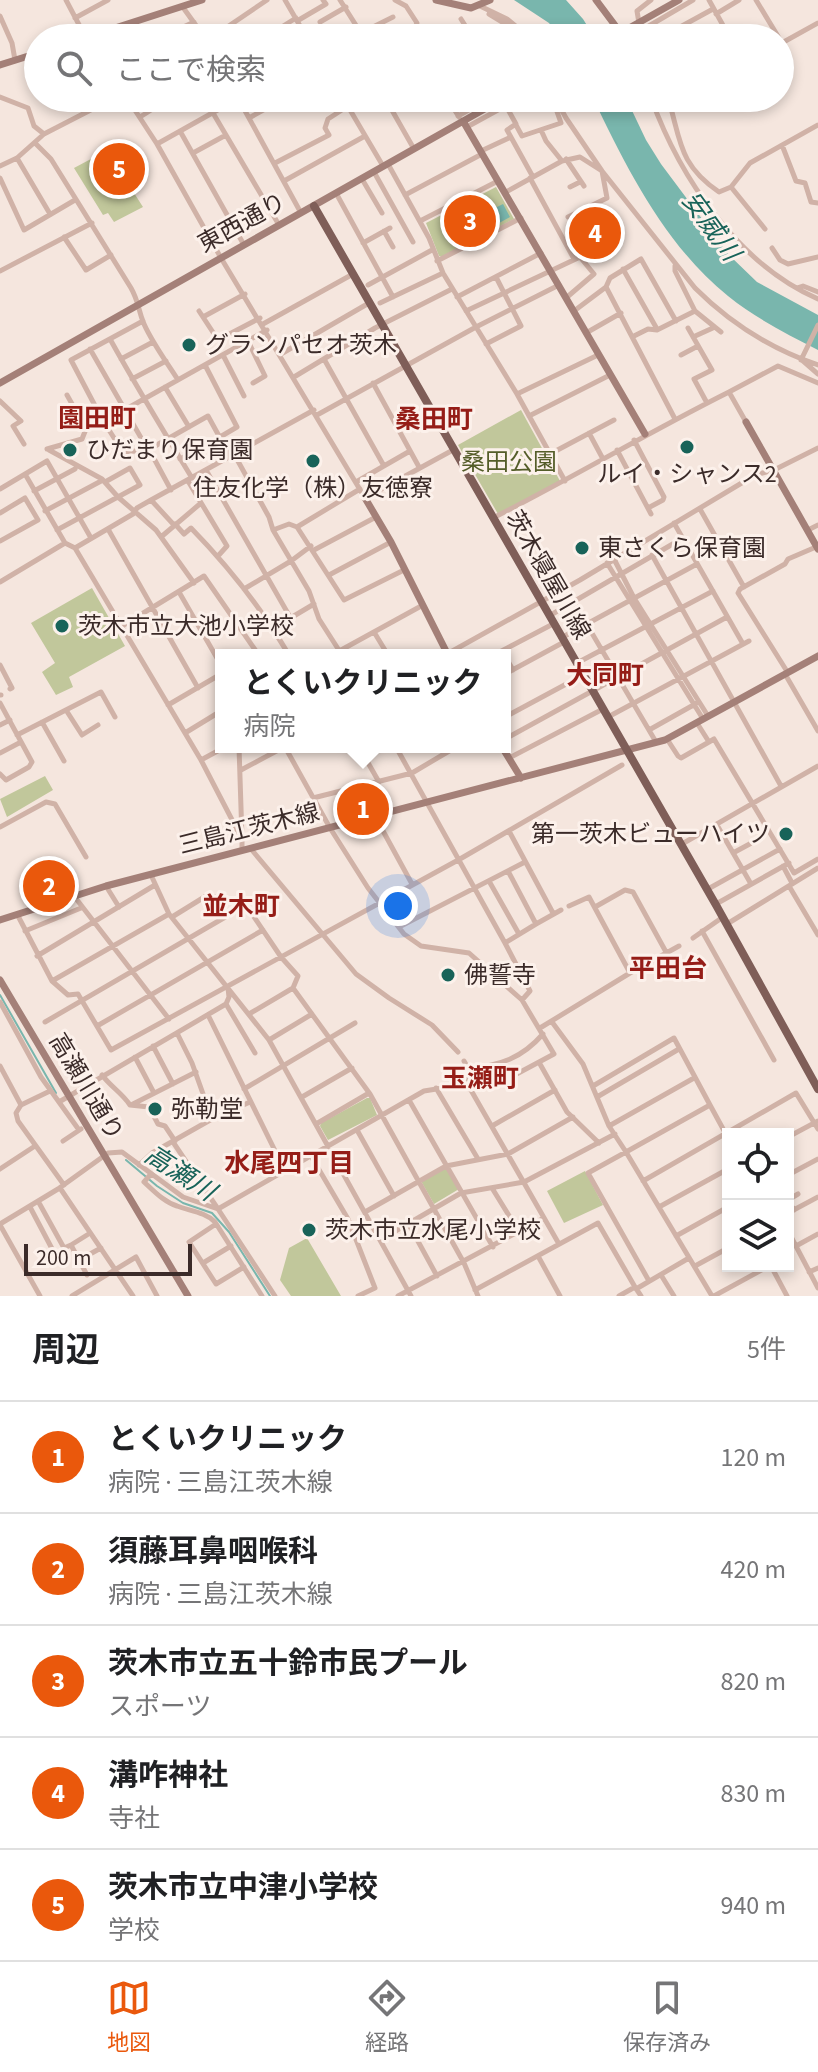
<!DOCTYPE html>
<html lang="ja">
<head>
<meta charset="utf-8">
<style>
	:root { --surface:#fff; --page:#f6f6f6; --text:#202124; --muted:#757577; --line:#e0e0e0; --accent:#ea580c }
	body { margin:0; font-family:"Source Sans 3","Noto Sans JP",sans-serif; background:var(--page); color:var(--text) }
	.controls { position:absolute; right:24px; bottom:24px; display:grid; overflow:hidden; border-radius:0px; box-shadow:0 4px 12px #0003 }
	.controls button { width:72px; height:72px; display:grid; place-items:center; padding:0; border:0; border-bottom:2px solid var(--line); background:var(--surface); color:var(--text); font:40px sans-serif }
	.scale { position:absolute; left:24px; bottom:20px; width:168px; box-sizing:border-box; padding-left:8px; border:4px solid #3b2b29; border-top:0; font-size:22px; line-height:28px; white-space:nowrap; color:#3b2b29; -webkit-text-stroke:6px #fcf1eb; paint-order:stroke }
	.you { position:absolute; left:398px; top:906px; width:28px; height:28px; margin:-20px; border:6px solid #fff; border-radius:50%; background:#1a73e8; box-shadow:0 0 0 12px #1a73e833 }
	.badge { display:grid; place-items:center; width:52px; height:52px; border-radius:50%; background:var(--accent); color:#fff; font-size:26px; font-weight:700 }
	.pin { position:absolute; translate:-50% -50%; border:4px solid #fff; box-shadow:0 2px 8px #0006 }
	.popup { position:absolute; left:215px; top:649px; width:296px; height:104px; box-sizing:border-box; display:grid; place-content:center; border-radius:0px; background:var(--surface); filter:drop-shadow(0 2px 6px #0005); font-size:26px; white-space:nowrap; color:var(--muted) }
	.popup b { font-size:30px; color:var(--text) }
	.popup::after { content:''; position:absolute; left:50%; top:100%; margin-left:-16px; border:16px solid transparent; border-top-color:var(--surface) }
	.list { margin:0; padding:0; list-style:none }
	h2 { display:flex; justify-content:space-between; align-items:center; height:104px; margin:0; padding:0 32px; font-size:34px }
	h2 small { font-size:26px; font-weight:400; color:var(--muted) }
	.list li { display:grid; grid-template-columns:52px 1fr auto; gap:24px; align-items:center; box-sizing:border-box; height:112px; padding:0 32px; border-top:2px solid var(--line) }
	.list b { display:block; font-size:30px; white-space:nowrap }
	.list p { margin:0; font-size:26px; white-space:nowrap; color:var(--muted) }
	.list em { font-size:26px; font-style:normal; color:var(--muted) }
	.icon { flex:none; width:44px; height:44px; fill:none; stroke:currentColor; stroke-width:2; stroke-linecap:round; stroke-linejoin:round }
	.map { position:relative; flex:none; width:818px; height:1296px; overflow:hidden }
	.search { position:absolute; background:var(--surface); box-shadow:0 4px 12px #0003; left:24px; right:24px; top:24px; height:88px; display:flex; align-items:center; gap:20px; box-sizing:border-box; padding:0 28px; border-radius:44px; color:var(--muted); font-size:30px }
	.sheet { height:664px; background:var(--surface) }
	nav { display:flex; justify-content:space-around; align-items:center; box-sizing:border-box; height:112px; border-top:2px solid var(--line); background:var(--surface); font-size:22px; color:var(--muted) }
	nav a { display:grid; justify-items:center; gap:4px }
	nav .on { color:var(--accent) }
	.map>svg:first-child { display:block }
	.green { fill:#c1c79b }
	.water { fill:#79b6ad }
	.lines { fill:none; stroke-linecap:round; stroke-linejoin:round }
	.stream { stroke:#79b6ad; stroke-width:2 }
	.street { stroke:#d0b2a7; stroke-width:5 }
	.secondary { stroke:#a48078; stroke-width:7 }
	.primary { stroke:#7f5e58; stroke-width:8 }
	.secondary-bridge { stroke:#a48078; stroke-width:7 }
	.poi-dot { fill:#186359; stroke:#fcf1eb; stroke-width:3 }
	.labels { text-anchor:middle; dominant-baseline:central; stroke-width:6; stroke-linejoin:round; paint-order:stroke }
	.street-label { font-size:24px; fill:#3b2b29; stroke:#fcf1eb }
	.poi-label { font-size:24px; fill:#3b2b29; stroke:#fcf1eb; text-anchor:start }
	.park-label { font-size:24px; fill:#545d29; stroke:#fcf1eb }
	.water-label { font-size:26px; font-style:italic; fill:#186359; stroke:#fcf1eb }
	.neighbourhood-label { font-size:26px; font-weight:bold; fill:#951d17; stroke:#fcf1eb }
</style>
</head>
<body>
<div class="map">
<svg width="818" height="1296" viewBox="0 0 818 1296">
	<rect width="100%" height="100%" fill="#f5e6de"/>
	<path class="green" d="M 119,144 L 136,175 L 133,177 L 140,189 L 134,193 L 143,207 L 114,222 L 108,213 L 103,215 L 74,168 Z
		M 496,187 L 514,219 L 442,257 L 439,256 L 426,223 Z
		M 606,216 L 607,218 L 588,229 L 594,241 L 598,242 L 607,258 L 605,261 L 597,253 L 600,249 L 593,244 L 581,249 L 574,232 Z
		M 521,410 L 560,481 L 498,514 L 458,445 Z
		M 92,588 L 125,646 L 69,677 L 73,687 L 56,695 L 42,672 L 55,663 L 31,623 Z
		M 45,776 L 53,790 L 7,817 L 0,799 Z
		M 367,1098 L 370,1098 L 377,1115 L 328,1140 L 320,1126 L 321,1123 Z
		M 446,1167 L 459,1189 L 434,1204 L 421,1181 Z
		M 585,1171 L 603,1205 L 564,1223 L 547,1191 Z
		M 307,1238 L 341,1296 L 291,1296 L 280,1280 L 289,1248 Z"/>
	<path class="water" d="M 514,0 L 566,0 L 583,19 L 595,38 L 560,38 L 549,23 Z
		M 593,98 L 626,98 L 646,140 L 661,164 L 729,255 L 757,282 L 818,315 L 818,350 C 787,334 755,318 728,296 C 665,245 627,169 593,98 Z
		M 503,204 L 510,217 L 472,238 L 465,223 Z"/>
	<g class="lines">
		<path class="stream" d="M 0,995 L 56,1093
			M 126,1160 L 157,1186 L 183,1203 L 212,1213 L 229,1232 L 270,1296"/>
		<path class="street" d="M 66,0 L 86,38
			M 285,0 L 307,38
			M 340,0 L 364,38
			M 395,0 L 406,6 L 417,23 L 412,33 L 415,38
			M 709,0 L 730,38
			M 756,0 L 779,38
			M 182,6 L 205,38
			M 480,6 L 507,19 L 530,38
			M 489,14 L 512,28 L 519,38
			M 716,14 L 739,0
			M 0,16 L 12,43 L 15,60
			M 75,18 L 108,0
			M 461,19 L 473,38
			M 297,21 L 326,4 L 323,0
			M 320,22 L 346,7
			M 639,23 L 637,11 L 651,0
			M 361,33 L 393,17
			M 160,38 L 194,22
			M 211,38 L 267,0
			M 264,38 L 296,18
			M 500,38 L 512,28 L 524,38
			M 647,38 L 642,30 L 693,0
			M 660,38 L 713,9
			M 703,38 L 723,27
			M 780,44 L 818,23
			M 0,97 L 28,108 L 34,126 L 44,134
			M 127,98 L 157,144 L 221,258 L 365,498 L 453,450
			M 238,98 L 301,213
			M 343,98 L 383,166
			M 385,98 L 414,149
			M 403,98 L 409,108
			M 419,98 L 420,100
			M 447,98 L 459,117
			M 555,98 L 566,118 L 602,171 L 695,288 C 730,323 771,349 818,365
			M 651,98 C 680,178 738,264 818,299
			M 668,98 C 681,140 678,164 719,192 L 731,187 L 750,163 L 818,125
			M 669,102 L 678,98
			M 506,106 L 516,124 L 507,130 L 533,177
			M 509,110 L 545,98
			M 213,113 L 279,225
			M 458,116 L 490,98
			M 140,117 L 170,98
			M 249,118 L 285,98
			M 516,125 L 522,136 L 561,123 L 555,106 L 557,103
			M 467,127 L 520,98
			M 541,130 L 546,141 L 562,161
			M 180,131 L 244,245
			M 36,144 L 51,159 L 131,288 C 139,302 138,310 144,324 C 153,344 166,361 178,380
			M 157,144 L 239,98
			M 782,145 L 796,181 L 805,183 L 811,202 L 818,203
			M 481,151 L 511,137
			M 193,153 L 226,135
			M 17,158 L 50,214
			M 566,159 L 584,186
			M 275,163 L 329,135 L 325,128 L 328,119 L 348,106
			M 388,164 L 429,238 L 443,273 L 517,394 L 565,481
			M 0,166 L 17,158 L 44,134 L 114,98
			M 374,172 L 413,242
			M 0,178 L 24,230 L 75,200
			M 530,178 L 574,259
			M 362,179 L 382,213
			M 284,181 L 365,136
			M 570,187 L 580,182
			M 731,187 L 765,229
			M 506,192 L 562,161 L 580,157 L 602,171 L 607,198 L 568,217
			M 336,193 L 393,297
			M 405,195 L 482,154
			M 420,221 L 498,181
			M 384,231 L 393,247
			M 64,237 L 86,270 L 111,255
			M 363,243 L 390,228
			M 772,248 L 780,260 L 788,264 L 818,257
			M 437,261 L 521,218
			M 623,269 L 657,329
			M 0,271 L 92,223
			M 368,285 L 432,250
			M 606,287 L 610,278 L 641,259 L 676,321
			M 797,288 L 803,286 L 818,292
			M 457,297 L 541,253
			M 380,303 L 443,273
			M 199,311 L 218,340 L 260,318
			M 466,311 L 580,257 L 594,274 L 566,298
			M 574,311 L 606,287 L 675,419
			M 695,311 L 721,332
			M 203,317 L 245,294
			M 143,321 L 71,360 L 102,419 L 123,452 L 148,450 L 151,453 L 171,490
			M 263,324 L 353,274
			M 688,328 L 712,370 L 694,379 L 707,403
			M 586,333 L 621,313
			M 634,336 L 648,329 L 657,330 L 695,311 L 675,271 L 675,266
			M 693,337 L 715,327
			M 110,339 C 136,386 164,432 192,478
			M 248,341 L 265,376 L 253,383
			M 486,344 L 521,326 L 496,277
			M 90,349 L 148,450 L 208,416 L 230,456
			M 281,354 L 369,303
			M 223,355 L 244,396
			M 681,355 L 698,346
			M 121,359 L 153,342
			M 324,359 L 384,466
			M 801,360 L 818,325
			M 802,360 L 818,374
			M 205,365 L 237,427 L 220,437
			M 294,377 L 375,328 L 452,289
			M 132,379 L 166,361
			M 373,383 L 419,467
			M 165,387 L 189,427
			M 729,392 L 778,366 L 818,383
			M 517,394 L 598,355
			M 67,395 L 86,429
			M 0,401 L 21,421 L 13,426 L 24,444
			M 317,415 L 476,327 L 559,285
			M 529,416 L 610,375
			M 103,422 L 267,330
			M 589,433 L 603,459
			M 634,440 L 664,497 L 663,500 L 648,508
			M 47,449 L 82,439 L 86,429 L 102,419
			M 49,450 L 102,479 L 118,497 L 156,530 L 194,583
			M 617,450 L 651,514
			M 234,454 L 269,517 L 273,530
			M 550,454 L 614,420
			M 180,459 L 203,447
			M 206,470 L 290,617
			M 25,474 L 65,543
			M 188,481 L 227,546 L 218,556
			M 356,482 L 410,451
			M 0,489 L 47,461 L 91,538
			M 34,491 L 75,469
			M 151,500 L 174,525
			M 700,509 L 744,587
			M 45,511 L 103,480
			M 0,513 L 25,498 L 38,520 L 0,541
			M 493,518 C 572,478 649,432 729,392 L 746,422
			M 674,523 L 743,644
			M 175,524 L 184,534 L 191,528 C 228,566 262,609 289,655
			M 297,527 L 344,600 L 404,570
			M 108,529 L 198,688
			M 57,530 L 140,485 L 130,468 L 105,482
			M 808,530 L 818,525
			M 161,537 L 201,503
			M 75,548 L 133,514 L 137,508 L 151,500 L 314,410
			M 314,550 L 376,517
			M 652,555 L 781,786
			M 614,559 L 634,598 L 708,716
			M 607,563 L 703,719
			M 329,575 L 391,542
			M 0,582 L 65,543 L 75,548 L 201,760 L 242,839 L 242,850
			M 244,589 L 291,561 L 311,546
			M 179,592 L 221,665
			M 573,601 L 656,742
			M 549,616 L 683,538
			M 122,626 L 204,576 L 258,654
			M 272,629 L 314,604
			M 374,632 L 388,655
			M 561,638 L 697,564
			M 447,654 L 580,580 L 755,475 L 774,470 L 818,448
			M 332,655 L 423,605
			M 342,655 L 319,619 L 309,591 L 273,530 L 289,524 L 297,527 L 360,489
			M 494,655 L 553,624
			M 505,656 L 513,670
			M 577,663 L 713,591
			M 0,665 L 12,688 L 10,689
			M 788,673 L 738,593 L 740,589 L 785,564 L 788,559 L 816,547
			M 505,674 L 564,642
			M 785,674 L 818,731
			M 0,695 L 1,695
			M 0,703 L 32,762 L 29,767 L 6,780 L 0,774
			M 168,705 L 221,674
			M 66,710 L 82,735 L 98,725
			M 505,717 L 583,675
			M 608,717 L 749,641
			M 42,722 L 64,761
			M 0,725 L 10,720
			M 649,730 L 697,703
			M 185,733 L 221,711
			M 17,735 L 101,692 L 115,717
			M 505,739 L 727,617
			M 667,739 L 678,756 L 681,758 L 709,742 L 697,723
			M 709,742 L 714,739 L 794,873 L 818,859
			M 239,747 L 242,838
			M 359,747 L 379,782
			M 396,747 L 505,943
			M 0,753 L 21,742
			M 509,758 L 603,709
			M 201,760 L 225,747
			M 241,770 L 284,747
			M 359,787 L 412,884
			M 313,798 L 412,773 L 456,747
			M 717,825 L 751,884
			M 0,827 L 46,802 L 55,804 L 86,857
			M 509,831 L 553,913
			M 682,844 L 818,766
			M 251,849 L 356,974 L 389,998 L 432,1025 L 458,1052
			M 733,853 L 757,840
			M 783,866 L 792,883
			M 508,871 L 536,924 L 561,910
			M 151,875 L 169,914 L 269,1040 L 411,1296
			M 489,881 L 519,934
			M 106,886 L 119,907
			M 789,886 L 818,935
			M 708,889 L 780,849
			M 74,896 L 169,1019
			M 716,904 L 789,863
			M 569,906 L 589,897 L 630,973
			M 595,907 L 625,890 L 633,892 L 666,952
			M 17,914 L 52,981 L 68,995 L 78,994 L 111,1050 L 460,859 L 622,765
			M 172,917 L 206,896 L 230,899 L 246,905 L 281,957 L 298,976 L 293,988 L 370,1094 L 464,1263 L 478,1296
			M 727,924 L 818,868
			M 399,927 L 525,862
			M 25,931 L 81,908
			M 702,931 L 774,1060
			M 693,938 L 723,917
			M 37,956 L 155,885
			M 52,981 L 169,914
			M 228,988 L 229,997 L 226,1004 L 255,1053
			M 522,1000 L 530,991 L 505,943 L 536,924
			M 0,1002 L 41,1077 L 79,1130
			M 249,1014 L 293,988
			M 208,1015 L 285,1171
			M 45,1022 L 246,905
			M 552,1022 L 583,1064 L 609,1126 L 626,1152 L 710,1105 L 674,1038 L 593,1086
			M 97,1026 L 263,930
			M 540,1028 L 630,973 L 679,946
			M 269,1040 L 312,1014
			M 153,1046 L 173,1084
			M 135,1057 L 154,1093
			M 464,1061 L 468,1068 L 468,1085 L 559,1244
			M 540,1064 L 567,1112 L 599,1143
			M 0,1066 L 21,1105 L 16,1113 L 18,1121 L 64,1185
			M 468,1068 C 500,1066 522,1058 543,1034
			M 102,1075 C 111,1087 122,1093 130,1105 L 149,1107 L 158,1124 L 165,1126 L 175,1141
			M 436,1088 L 478,1159
			M 244,1089 L 355,1023
			M 302,1097 L 352,1068
			M 597,1097 L 679,1049
			M 409,1100 L 493,1247
			M 59,1102 L 226,1004
			M 133,1104 L 196,1072
			M 21,1105 L 50,1091
			M 710,1105 L 728,1138
			M 212,1119 L 250,1102
			M 316,1124 L 369,1093
			M 492,1126 L 555,1090
			M 609,1126 L 694,1078
			M 357,1130 L 394,1196
			M 788,1137 L 818,1121
			M 63,1141 L 81,1129
			M 173,1142 L 218,1209 L 424,1091 L 511,1077 L 554,1054 L 522,1000 L 469,953 L 421,946 L 404,934 L 368,888 L 330,828 L 285,747
			M 311,1156 L 348,1219 L 375,1288 L 358,1296
			M 139,1165 L 152,1153 L 212,1119 L 192,1063 L 177,1033
			M 0,1169 L 35,1146
			M 151,1174 L 144,1182 C 154,1191 164,1202 177,1206 C 190,1211 205,1212 215,1222 L 262,1296
			M 788,1175 L 818,1159
			M 643,1181 L 796,1093 L 818,1129
			M 60,1188 L 133,1296
			M 492,1188 L 519,1232
			M 788,1200 L 794,1210
			M 788,1200 L 798,1194
			M 38,1201 L 64,1248 L 71,1245 L 79,1260 L 101,1248
			M 30,1207 L 59,1262
			M 659,1207 L 728,1169
			M 365,1212 L 446,1166 L 508,1154 L 573,1117
			M 788,1213 L 818,1197
			M 408,1223 L 437,1276
			M 0,1224 L 58,1189 L 108,1153 L 122,1152 L 183,1197 L 218,1209 L 275,1296
			M 216,1224 L 189,1242 L 216,1284 L 244,1267
			M 0,1225 L 40,1296
			M 788,1231 L 818,1288
			M 676,1236 L 728,1207
			M 380,1240 L 461,1193 L 524,1182 L 615,1134
			M 71,1245 L 87,1235
			M 796,1246 L 818,1234
			M 538,1256 L 560,1296
			M 79,1260 L 87,1275
			M 203,1263 L 231,1246
			M 695,1266 L 728,1248
			M 771,1266 L 787,1296
			M 809,1272 L 818,1268
			M 661,1275 L 674,1296
			M 649,1281 L 588,1173 L 626,1152 L 712,1296
			M 636,1289 L 689,1258
			M 475,1290 L 598,1223 L 635,1287
			M 72,1296 L 136,1257 L 157,1296
			M 398,1296 L 544,1218
			M 619,1296 L 635,1287 L 641,1296
			M 714,1296 L 769,1266"/>
		<path class="secondary" d="M 436,0 L 471,8 L 490,0
			M 596,0 L 620,32
			M 84,38 L 202,0
			M 0,65 L 38,53
			M 463,121 L 645,434
			M 0,383 L 504,98
			M 746,422 L 818,549
			M 365,498 L 391,542 L 448,655
			M 502,747 L 521,778
			M 0,920 L 106,886 L 665,740 L 818,656
			M 0,980 L 188,1296"/>
		<path class="primary" d="M 314,206 L 716,905 L 818,1089"/>
		<path class="secondary-bridge" d="M 631,27 L 679,0"/>
	</g>
	<g class="poi-dot">
		<circle cx="189" cy="345" r="8"/>
		<circle cx="687" cy="447" r="8"/>
		<circle cx="70" cy="450" r="8"/>
		<circle cx="313" cy="461" r="8"/>
		<circle cx="582" cy="548" r="8"/>
		<circle cx="62" cy="626" r="8"/>
		<circle cx="786" cy="834" r="8"/>
		<circle cx="448" cy="975" r="8"/>
		<circle cx="155" cy="1109" r="8"/>
		<circle cx="309" cy="1230" r="8"/>
	</g>
	<g class="labels">
		<g class="street-label">
			<text transform="translate(242 223) rotate(-29)">東西通り</text>
			<text transform="translate(548 575) rotate(60)">茨木寝屋川線</text>
			<text transform="translate(249 829) rotate(-14)">三島江茨木線</text>
			<text transform="translate(86 1087) rotate(59)">高瀬川通り</text>
		</g>
		<g class="poi-label">
			<text x="205" y="345">グランパセオ茨木</text>
			<text x="86" y="450">ひだまり保育園</text>
			<text x="687" y="474" text-anchor="middle">ルイ・シャンス2</text>
			<text x="313" y="488" text-anchor="middle">住友化学（株）友徳寮</text>
			<text x="598" y="548">東さくら保育園</text>
			<text x="78" y="626">茨木市立大池小学校</text>
			<text x="770" y="834" text-anchor="end">第一茨木ビューハイツ</text>
			<text x="464" y="975">佛誓寺</text>
			<text x="171" y="1109">弥勒堂</text>
			<text x="325" y="1230">茨木市立水尾小学校</text>
		</g>
		<g class="park-label">
			<text x="509" y="462">桑田公園</text>
		</g>
		<g class="water-label">
			<text transform="translate(711 226) rotate(54)">安威川</text>
			<text transform="translate(180 1173) rotate(33)">高瀬川</text>
		</g>
		<g class="neighbourhood-label">
			<text x="97" y="418">園田町</text>
			<text x="434" y="419">桑田町</text>
			<text x="605" y="675">大同町</text>
			<text x="241" y="906">並木町</text>
			<text x="668" y="968">平田台</text>
			<text x="480" y="1078">玉瀬町</text>
			<text x="289" y="1163">水尾四丁目</text>
		</g>
	</g>
</svg>
<div class="controls">
<button><svg class="icon" aria-label="locate" viewBox="0 0 24 24"><circle cx="12" cy="12" r="6"/><path d="M12 2v4M12 18v4M2 12h4M18 12h4"/></svg></button>
<button><svg class="icon" aria-label="layers" viewBox="0 0 24 24"><path d="M12 4l9 5-9 5-9-5zM3 14l9 5 9-5"/></svg></button>
</div>
<div class="scale">200 m</div>
<div class="you"></div>
<div class="pin badge" style="left:363px;top:809px">1</div>
<div class="popup"><b>とくいクリニック</b>病院</div>
<div class="pin badge" style="left:49px;top:886px">2</div>
<div class="pin badge" style="left:470px;top:221px">3</div>
<div class="pin badge" style="left:595px;top:233px">4</div>
<div class="pin badge" style="left:119px;top:169px">5</div>
<div class="search"><svg class="icon" aria-label="search" viewBox="0 0 24 24"><circle cx="10" cy="10" r="6"/><path d="M15 15l6 6"/></svg>ここで検索</div>
</div>
<section class="sheet">
<h2>周辺<small>5件</small></h2>
<ul class="list">
<li><span class="badge">1</span><div><b>とくいクリニック</b><p>病院 · 三島江茨木線</p></div><em>120 m</em></li>
<li><span class="badge">2</span><div><b>須藤耳鼻咽喉科</b><p>病院 · 三島江茨木線</p></div><em>420 m</em></li>
<li><span class="badge">3</span><div><b>茨木市立五十鈴市民プール</b><p>スポーツ</p></div><em>820 m</em></li>
<li><span class="badge">4</span><div><b>溝咋神社</b><p>寺社</p></div><em>830 m</em></li>
<li><span class="badge">5</span><div><b>茨木市立中津小学校</b><p>学校</p></div><em>940 m</em></li>
</ul>
</section>
<nav>
<a class="on"><svg class="icon" aria-label="map" viewBox="0 0 24 24"><path d="M3 6l6-2 6 2 6-2v14l-6 2-6-2-6 2zM9 4v14M15 6v14"/></svg>地図</a>
<a><svg class="icon" aria-label="directions" viewBox="0 0 24 24"><path d="M12 3l9 9-9 9-9-9zM9 14v-3h6M13 9l2 2-2 2"/></svg>経路</a>
<a><svg class="icon" aria-label="saved" viewBox="0 0 24 24"><path d="M7 4h10v16l-5-4-5 4z"/></svg>保存済み</a>
</nav>
</body>
</html>
